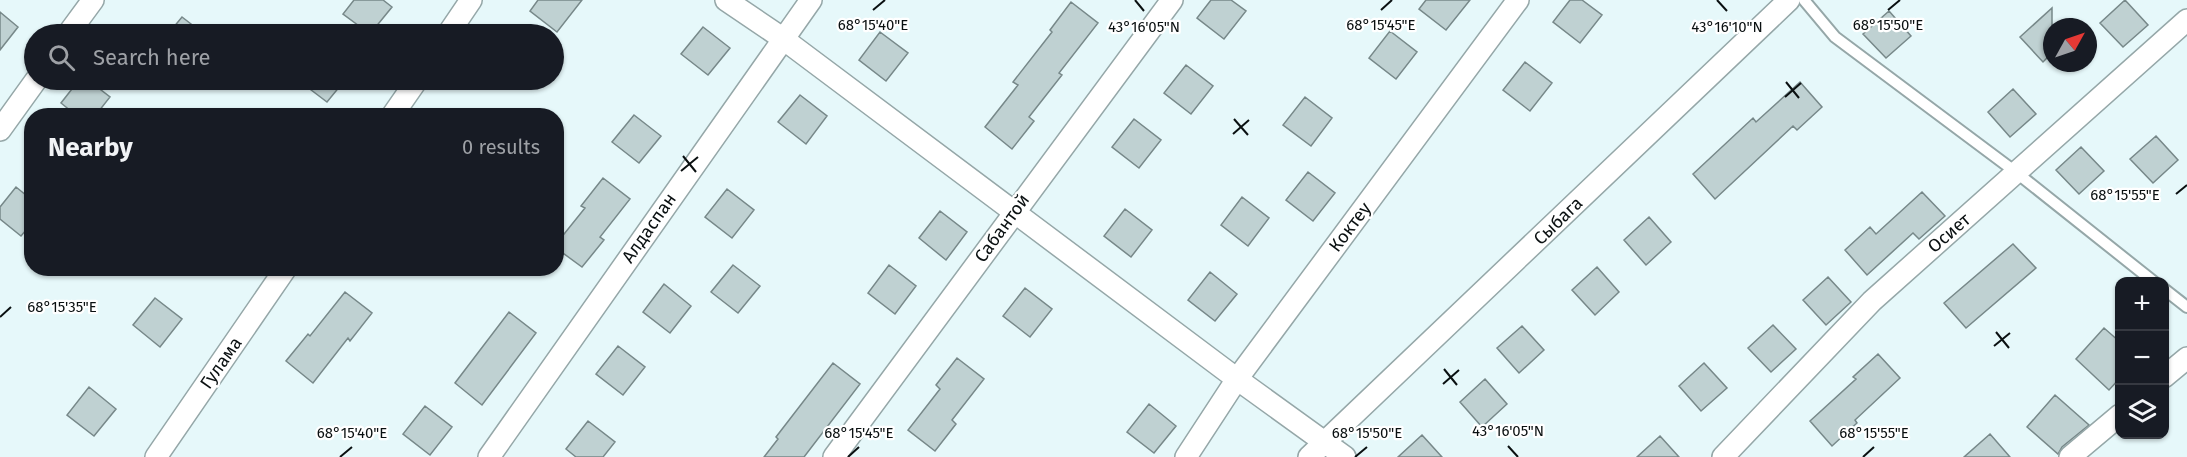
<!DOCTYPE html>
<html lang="en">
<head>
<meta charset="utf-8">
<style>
	:root { --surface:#171b24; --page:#242831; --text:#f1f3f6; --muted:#9ea1a6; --line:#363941 }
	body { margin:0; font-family:"Fira Sans",sans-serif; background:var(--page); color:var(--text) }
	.controls { position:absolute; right:18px; bottom:18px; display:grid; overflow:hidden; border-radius:12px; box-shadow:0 2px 4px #0004 }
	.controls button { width:54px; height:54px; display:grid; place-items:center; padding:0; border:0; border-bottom:2px solid var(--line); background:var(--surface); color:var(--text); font:30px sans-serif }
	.compass { position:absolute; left:2043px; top:18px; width:54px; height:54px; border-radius:50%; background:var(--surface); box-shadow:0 2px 4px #0004; rotate:50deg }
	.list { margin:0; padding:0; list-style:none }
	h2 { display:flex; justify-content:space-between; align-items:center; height:78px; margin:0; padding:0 24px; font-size:26px }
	h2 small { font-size:20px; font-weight:400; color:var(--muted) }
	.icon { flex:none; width:33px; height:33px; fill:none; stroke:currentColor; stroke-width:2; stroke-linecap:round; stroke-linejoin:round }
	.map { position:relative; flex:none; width:2187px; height:457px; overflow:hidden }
	.search { position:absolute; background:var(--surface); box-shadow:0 2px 4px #0004; left:24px; top:24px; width:540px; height:66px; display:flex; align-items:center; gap:15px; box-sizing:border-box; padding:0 21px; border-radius:33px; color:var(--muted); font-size:22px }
	.panel { position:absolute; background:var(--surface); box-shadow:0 2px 4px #0004; left:24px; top:108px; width:540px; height:168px; border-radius:24px }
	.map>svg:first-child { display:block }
	.building { fill:#bfd1d2; stroke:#778889; stroke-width:1.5 }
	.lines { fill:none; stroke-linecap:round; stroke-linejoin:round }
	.lane-casing { stroke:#95a7a8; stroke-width:14 }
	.street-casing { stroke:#95a7a8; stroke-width:24 }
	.lane { stroke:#fff; stroke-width:10 }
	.street { stroke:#fff; stroke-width:21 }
	.ticks { fill:none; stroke:#0a1011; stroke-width:2 }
	.labels { text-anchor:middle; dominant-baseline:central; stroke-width:4.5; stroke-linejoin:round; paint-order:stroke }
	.street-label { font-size:18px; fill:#0a1011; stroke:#fff }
	.ticks-label { font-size:15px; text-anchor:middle; fill:#0a1011; stroke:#fff; stroke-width:4.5; stroke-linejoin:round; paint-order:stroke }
</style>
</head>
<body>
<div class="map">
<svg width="2187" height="457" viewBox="0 0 2187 457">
	<rect width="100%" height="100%" fill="#e6f8fa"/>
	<path class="building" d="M 354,0 L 383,0 L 392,7 L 370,34 L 343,14 Z
		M 538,0 L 582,0 L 557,32 L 530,11 Z
		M 1211,0 L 1231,0 L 1246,11 L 1224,39 L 1197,18 Z
		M 1426,0 L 1470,0 L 1446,30 L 1419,9 Z
		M 1570,0 L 1582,0 L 1602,15 L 1580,43 L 1553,22 Z
		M 2125,0 L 2148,25 L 2123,47 L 2100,23 Z
		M 1071,2 L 1098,23 L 1059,73 L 1062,75 L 1029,117 L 1034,121 L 1012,149 L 985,127 L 1018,85 L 1013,82 L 1052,32 L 1050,30 Z
		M 2052,8 L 2052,53 L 2043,62 L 2020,37 Z
		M 1889,11 L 1911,36 L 1886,58 L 1863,34 Z
		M 0,12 L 18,27 L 0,50 Z
		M 182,17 L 204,34 L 168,34 Z
		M 703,27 L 730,48 L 708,75 L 681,54 Z
		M 1390,31 L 1417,52 L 1396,79 L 1369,58 Z
		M 880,32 L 908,53 L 886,81 L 859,60 Z
		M 1525,62 L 1552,83 L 1530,111 L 1503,90 Z
		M 1186,65 L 1213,86 L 1191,114 L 1164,93 Z
		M 79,80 L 88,80 L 110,97 L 95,116 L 77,116 L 61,103 Z
		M 298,80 L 345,80 L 327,102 Z
		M 1800,82 L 1822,107 L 1797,130 L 1793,126 L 1715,199 L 1693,174 L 1753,118 L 1756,122 Z
		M 2013,89 L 2036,114 L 2010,137 L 1988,112 Z
		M 800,95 L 827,116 L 806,144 L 778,122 Z
		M 1305,97 L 1332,118 L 1311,146 L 1283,125 Z
		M 634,115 L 661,136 L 639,163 L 612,142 Z
		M 1134,119 L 1161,140 L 1139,168 L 1112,147 Z
		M 2156,136 L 2178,160 L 2153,183 L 2130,159 Z
		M 2081,147 L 2104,171 L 2079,194 L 2056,170 Z
		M 1308,172 L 1335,193 L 1313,221 L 1286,200 Z
		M 603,178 L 630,199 L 600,237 L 604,240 L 582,267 L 556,248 L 556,244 L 585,208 L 581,206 Z
		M 16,187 L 32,200 L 32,223 L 21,236 L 0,219 L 0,207 Z
		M 727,189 L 754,210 L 732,238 L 705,217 Z
		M 1922,192 L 1945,216 L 1919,239 L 1913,233 L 1867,275 L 1845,250 L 1870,227 L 1876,234 Z
		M 1242,197 L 1269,218 L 1248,246 L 1221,225 Z
		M 1125,209 L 1152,230 L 1131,257 L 1104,236 Z
		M 940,211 L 967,232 L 946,260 L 919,238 Z
		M 1649,217 L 1671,242 L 1646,265 L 1624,240 Z
		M 2013,244 L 2036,268 L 1966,328 L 1944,303 Z
		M 733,265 L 760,286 L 738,313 L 711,292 Z
		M 889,265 L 916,286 L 895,314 L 868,293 Z
		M 1597,267 L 1619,292 L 1595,315 L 1572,290 Z
		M 1210,272 L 1237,294 L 1215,321 L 1188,300 Z
		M 1828,277 L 1851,302 L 1826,325 L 1803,300 Z
		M 664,284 L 691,306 L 670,333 L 643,312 Z
		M 1025,288 L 1052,309 L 1030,337 L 1003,316 Z
		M 345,292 L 372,313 L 350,341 L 348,338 L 313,383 L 286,361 L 308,334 L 310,336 Z
		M 155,298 L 182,319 L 160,347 L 133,325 Z
		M 509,312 L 536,333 L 482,405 L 455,383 Z
		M 1773,325 L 1796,349 L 1771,372 L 1748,348 Z
		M 1522,326 L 1544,350 L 1519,373 L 1497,348 Z
		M 2104,328 L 2120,342 L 2120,378 L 2109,390 L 2076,359 Z
		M 618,346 L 645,367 L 623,395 L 596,374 Z
		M 1878,354 L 1900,378 L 1855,420 L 1857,423 L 1832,446 L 1810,421 L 1856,379 L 1853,377 Z
		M 957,358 L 984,379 L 952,420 L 956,424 L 935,451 L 908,430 L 940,389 L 936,385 Z
		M 833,363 L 860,384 L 804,457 L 764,457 L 778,439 L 776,437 Z
		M 1704,363 L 1727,388 L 1701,411 L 1679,386 Z
		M 1485,379 L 1507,404 L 1482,427 L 1460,402 Z
		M 89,387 L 116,409 L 94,436 L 67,415 Z
		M 2055,395 L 2089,425 L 2062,447 L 2058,454 L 2027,427 Z
		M 1149,404 L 1176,426 L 1154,453 L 1127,432 Z
		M 425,406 L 452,427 L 430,455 L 403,434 Z
		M 588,421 L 615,442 L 603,457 L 576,457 L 566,449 Z
		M 1990,434 L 2010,457 L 1964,457 Z
		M 1422,435 L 1442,457 L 1398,457 Z
		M 1660,436 L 1679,457 L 1637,457 Z"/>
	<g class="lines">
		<g class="lane-casing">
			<path id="lane" d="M 1804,0 L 1835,37 L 2017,173 L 2154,282
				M 2164,289 L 2187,307"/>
		</g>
		<g class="street-casing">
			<path id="street" d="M 726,0 L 782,38 L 1237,379 L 1345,457
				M 68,34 L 93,0
				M 448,34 L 471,0
				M 392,116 L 417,80
				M 0,130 L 36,80
				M 2164,377 L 2187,358
				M 156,457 L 286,268
				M 489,457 L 811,0
				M 834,457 L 1172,0
				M 1186,457 L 1237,379 L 1518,0
				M 1309,457 L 1789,0
				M 1723,457 L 1872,301 L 2187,20
				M 2070,457 L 2120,415"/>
		</g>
		<use href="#lane" class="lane"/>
		<use href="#street" class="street"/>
	</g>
	<path class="ticks" d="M 1135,0 L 1144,11M 1717,0 L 1727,11M 873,10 L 885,0M 1381,10 L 1392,0M 1888,10 L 1900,0M 1786,82 L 1799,98M 1785,97 L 1801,83M 1234,119 L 1248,135M 1233,134 L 1249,120M 683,156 L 696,172M 681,171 L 698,157M 2176,194 L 2187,185M 0,317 L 11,307M 1996,332 L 2009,348M 1994,346 L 2010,333M 1444,369 L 1457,385M 1443,384 L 1459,370M 1508,446 L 1518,457M 340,457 L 352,447M 848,457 L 859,447M 1355,457 L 1367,447M 1863,457 L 1874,447"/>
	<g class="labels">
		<g class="street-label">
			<text transform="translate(1558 221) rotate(-44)">Сыбага</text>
			<text transform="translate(1350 227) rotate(-53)">Коктеу</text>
			<text transform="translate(649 228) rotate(-55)">Алдаспан</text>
			<text transform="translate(1002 228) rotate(-54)">Сабантой</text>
			<text transform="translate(1949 233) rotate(-41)">Осиет</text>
			<text transform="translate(221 363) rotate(-55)">Гулама</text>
		</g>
	</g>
	<g class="ticks-label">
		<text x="873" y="30">68°15'40"E</text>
		<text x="1381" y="30">68°15'45"E</text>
		<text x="1888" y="30">68°15'50"E</text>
		<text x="1144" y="32">43°16'05"N</text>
		<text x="1727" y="32">43°16'10"N</text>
		<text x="2125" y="200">68°15'55"E</text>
		<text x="62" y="312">68°15'35"E</text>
		<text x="1508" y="436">43°16'05"N</text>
		<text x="352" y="438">68°15'40"E</text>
		<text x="859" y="438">68°15'45"E</text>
		<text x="1367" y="438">68°15'50"E</text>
		<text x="1874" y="438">68°15'55"E</text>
	</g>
</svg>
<div class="controls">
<button>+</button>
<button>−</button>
<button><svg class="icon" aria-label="layers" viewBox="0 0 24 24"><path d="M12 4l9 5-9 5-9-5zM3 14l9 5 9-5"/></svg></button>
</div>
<svg class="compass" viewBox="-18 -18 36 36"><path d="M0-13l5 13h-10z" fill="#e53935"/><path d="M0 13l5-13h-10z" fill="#9ea1a6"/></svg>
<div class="search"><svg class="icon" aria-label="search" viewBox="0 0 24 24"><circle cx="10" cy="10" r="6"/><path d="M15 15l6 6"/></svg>Search here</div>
<section class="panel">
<h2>Nearby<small>0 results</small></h2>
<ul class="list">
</ul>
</section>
</div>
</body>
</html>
